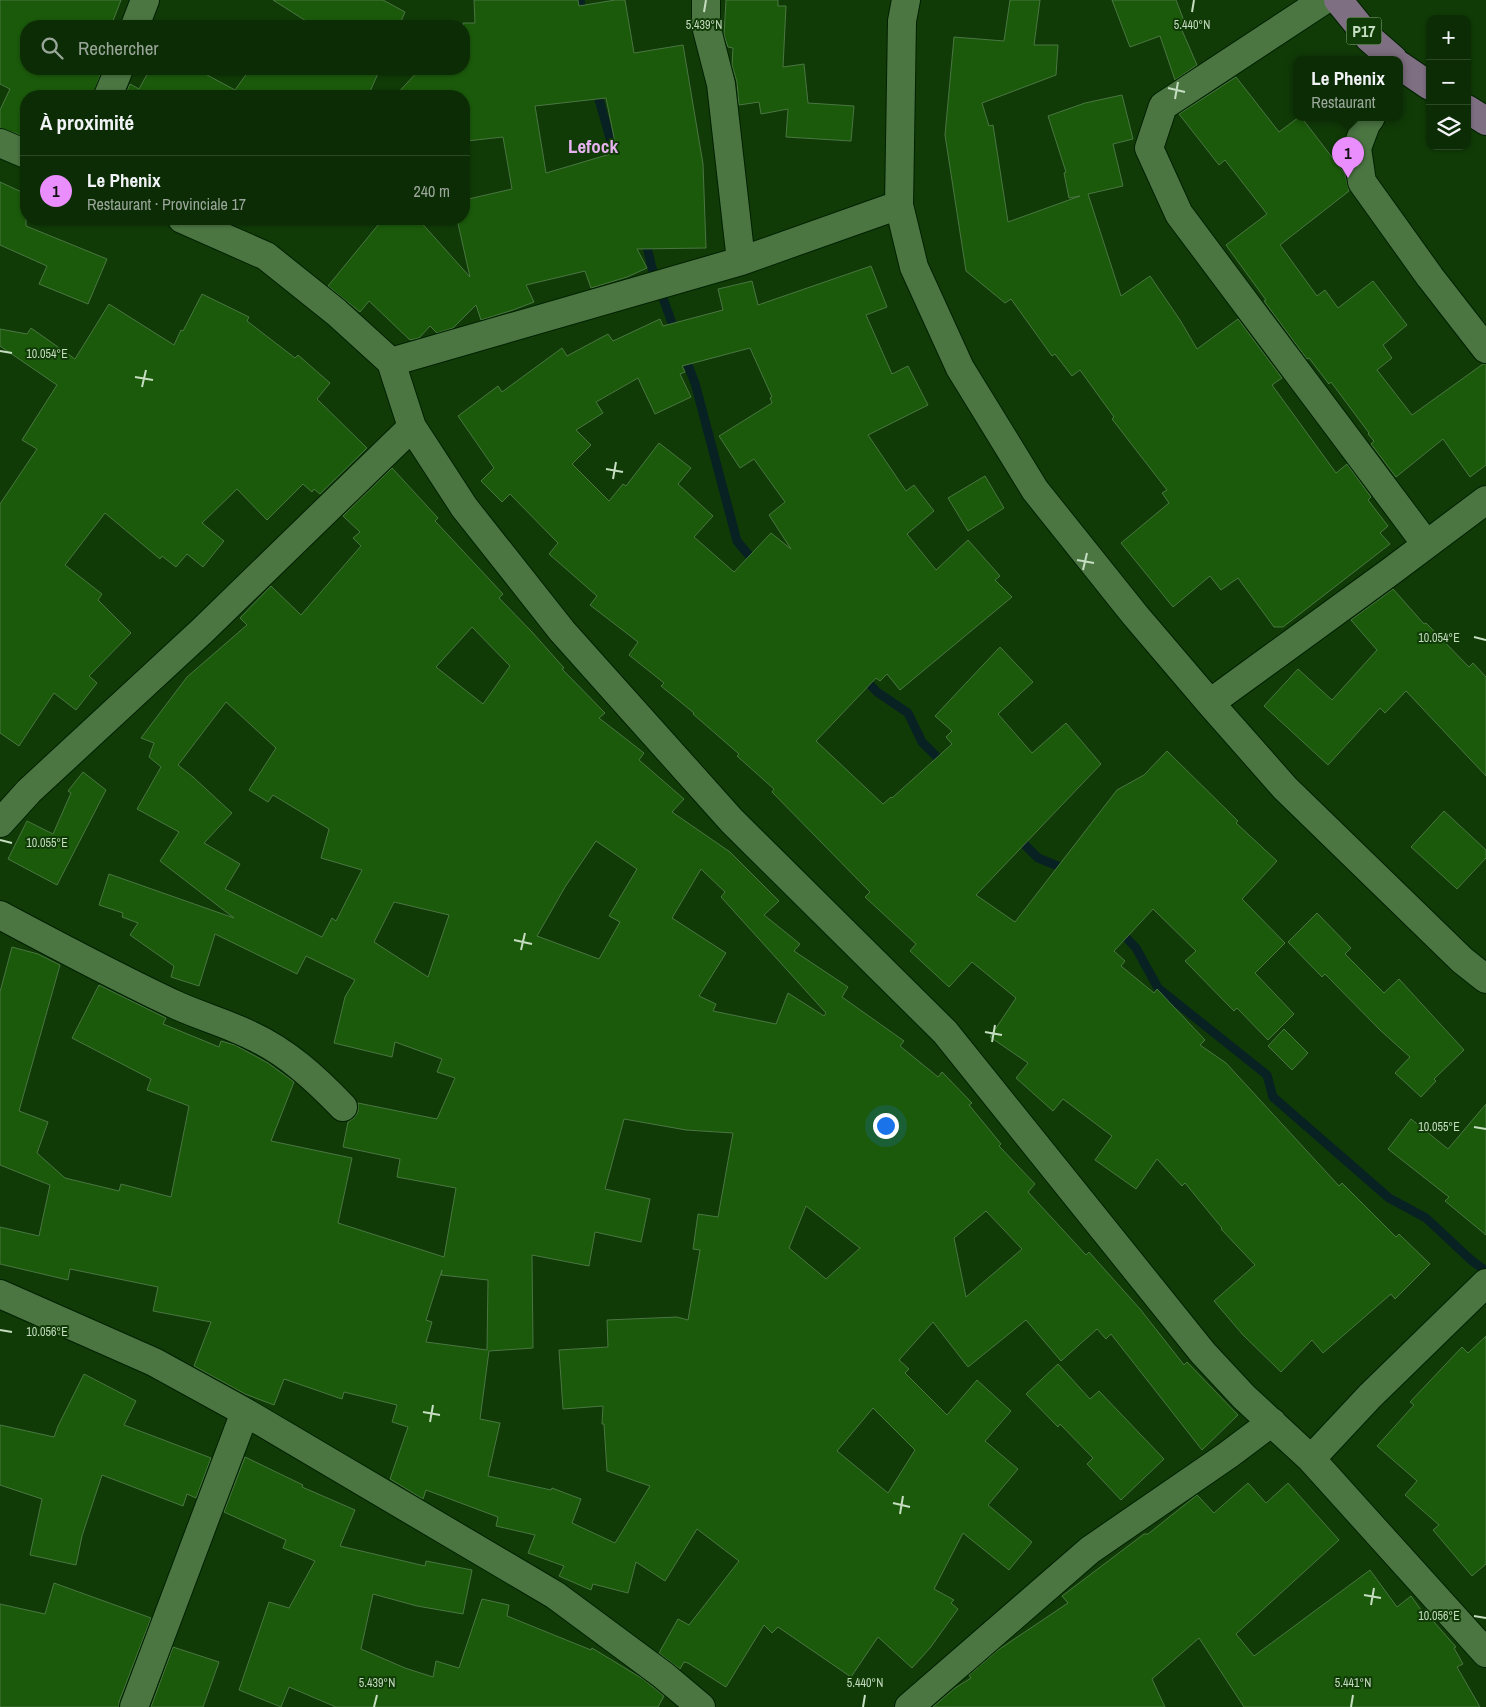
<!DOCTYPE html>
<html lang="fr">
<head>
<meta charset="utf-8">
<style>
	:root { --surface:#0c2c05; --page:#1a3813; --text:#f1f3f6; --muted:#9aa79a; --line:#2c4827; --accent:#ea8dfd }
	body { margin:0; font-family:"Archivo Narrow",sans-serif; background:var(--page); color:var(--text) }
	.controls { position:absolute; right:15px; top:15px; display:grid; overflow:hidden; border-radius:10px; box-shadow:0 1px 4px #0004 }
	.controls button { width:45px; height:45px; display:grid; place-items:center; padding:0; border:0; border-bottom:1px solid var(--line); background:var(--surface); color:var(--text); font:25px sans-serif }
	.you { position:absolute; left:885px; top:1125px; width:18px; height:18px; margin:-12px; border:4px solid #fff; border-radius:50%; background:#1a73e8; box-shadow:0 0 0 8px #1a73e833 }
	.badge { display:grid; place-items:center; width:32px; height:32px; border-radius:50%; background:var(--accent); color:#111; font-size:16px; font-weight:700 }
	.pin { position:absolute; translate:-50% -41px; filter:drop-shadow(0 1px 2px #0008) }
	.pin::after { content:''; position:absolute; top:26px; width:18px; height:15px; background:inherit; clip-path:polygon(0 0,100% 0,50% 100%) }
	.popup { position:absolute; left:1293px; top:56px; width:110px; height:65px; box-sizing:border-box; display:grid; place-content:center; border-radius:10px; background:var(--surface); filter:drop-shadow(0 1px 4px #0005); font-size:16px; white-space:nowrap; color:var(--muted) }
	.popup b { font-size:19px; color:var(--text) }
	.popup::after { content:''; position:absolute; left:50%; top:100%; margin-left:-10px; border:10px solid transparent; border-top-color:var(--surface) }
	.list { margin:0; padding:0; list-style:none }
	h2 { display:flex; justify-content:space-between; align-items:center; height:65px; margin:0; padding:0 20px; font-size:21px }
	h2 small { font-size:16px; font-weight:400; color:var(--muted) }
	.list li { display:grid; grid-template-columns:32px 1fr auto; gap:15px; align-items:center; box-sizing:border-box; height:70px; padding:0 20px; border-top:1px solid var(--line) }
	.list b { display:block; font-size:19px; white-space:nowrap }
	.list p { margin:0; font-size:16px; white-space:nowrap; color:var(--muted) }
	.list em { font-size:16px; font-style:normal; color:var(--muted) }
	.icon { flex:none; width:28px; height:28px; fill:none; stroke:currentColor; stroke-width:2; stroke-linecap:round; stroke-linejoin:round }
	.map { position:relative; flex:none; width:1486px; height:1707px; overflow:hidden }
	.search { position:absolute; background:var(--surface); box-shadow:0 1px 4px #0004; left:20px; top:20px; width:450px; height:55px; display:flex; align-items:center; gap:12px; box-sizing:border-box; padding:0 18px; border-radius:20px; color:var(--muted); font-size:19px }
	.panel { position:absolute; background:var(--surface); box-shadow:0 1px 4px #0004; left:20px; top:90px; width:450px; height:135px; border-radius:20px }
	.map>svg:first-child { display:block }
	.lines { fill:none; stroke-linecap:round; stroke-linejoin:round }
	.stream { stroke:#082223; stroke-width:9 }
	.building { fill:#1b5a0b; stroke:#4a7642; fill-rule:evenodd }
	.minor-casing { stroke:#012000; stroke-width:30 }
	.major-casing { stroke:#012000; stroke-width:30 }
	.minor { stroke:#4b7642; stroke-width:28 }
	.major { stroke:#7f6f82; stroke-width:28 }
	.ticks { fill:none; stroke:#c5ddc0; stroke-width:2 }
	.labels { text-anchor:middle; dominant-baseline:central; stroke-width:4; stroke-linejoin:round; paint-order:stroke }
	.shield { fill:#103b07; stroke:#8fac88; stroke-width:1 }
	.shield-label { font-size:16px; font-weight:bold; fill:#c5ddc0 }
	.neighbourhood-label { font-size:19px; font-weight:bold; fill:#e6b3f0; stroke:#103b07 }
	.ticks-label { font-size:12px; text-anchor:middle; fill:#c5ddc0; stroke:#103b07; stroke-width:4; stroke-linejoin:round; paint-order:stroke }
</style>
</head>
<body>
<div class="map">
<svg width="1486" height="1707" viewBox="0 0 1486 1707">
	<rect width="100%" height="100%" fill="#103b07"/>
	<g class="lines">
		<path class="stream" d="M 580,0 L 583,17
			M 596,89 L 617,163
			M 645,239 L 652,268 L 676,334
			M 684,355 L 695,383 L 737,541 L 757,565
			M 862,676 L 877,692 L 908,713 L 922,742 L 945,765
			M 1016,836 L 1038,858 L 1058,866 L 1066,875
			M 1118,929 L 1136,948 L 1158,988 L 1267,1075 L 1273,1097 L 1389,1198 L 1426,1218 L 1471,1260 L 1486,1271"/>
	</g>
	<path class="building" d="M 0,0 L 121,0 L 111,26 L 26,26 L 26,69 L 102,69 L 93,96 L 26,96 L 26,137 L 0,128 L 0,110 L 10,89 L 0,84 Z
		M 273,0 L 383,0 L 405,12 L 399,26 L 314,26 Z
		M 474,0 L 578,0 L 579,6 L 615,0 L 625,0 L 634,53 L 683,45 L 703,164 L 706,248 L 637,249 L 647,268 L 627,277 L 591,288 L 585,271 L 526,285 L 534,302 L 513,310 L 481,320 L 476,305 L 453,328 L 437,333 L 430,326 L 419,338 L 410,340 L 369,301 L 360,312 L 328,286 L 383,219 L 418,219 L 470,277 L 457,219 L 464,219 L 464,200 L 512,189 L 503,137 L 467,141 L 464,96 L 395,96 L 420,69 L 464,69 L 463,23 L 475,23 ZM 606,98 L 617,152 L 546,173 L 535,106 Z
		M 726,0 L 778,0 L 778,6 L 786,6 L 783,67 L 804,64 L 808,103 L 854,106 L 851,141 L 786,137 L 788,109 L 761,114 L 759,102 L 739,105 L 737,82 L 732,65 L 733,48 L 728,47 L 724,35 Z
		M 1010,0 L 1040,0 L 1034,45 L 1058,45 L 1056,75 L 982,103 L 989,126 L 993,125 L 1008,222 L 1080,196 L 1069,198 L 1064,173 L 1066,172 L 1048,116 L 1085,103 L 1122,95 L 1133,139 L 1113,144 L 1123,186 L 1088,194 L 1121,296 L 1150,276 L 1180,320 L 1197,349 L 1238,319 L 1282,378 L 1272,385 L 1336,473 L 1347,464 L 1371,497 L 1368,500 L 1388,526 L 1380,533 L 1390,544 L 1283,627 L 1274,627 L 1238,578 L 1221,590 L 1210,576 L 1173,607 L 1121,543 L 1169,503 L 1162,493 L 1167,490 L 1112,419 L 1114,417 L 1080,370 L 1072,376 L 1055,354 L 1052,356 L 1011,299 L 1005,303 L 966,271 L 945,135 L 954,37 L 1004,41 Z
		M 1112,0 L 1176,0 L 1186,26 L 1181,28 L 1197,65 L 1175,80 L 1160,36 L 1130,47 Z
		M 150,69 L 196,69 L 235,90 L 250,69 L 380,69 L 368,96 L 125,96 L 130,84 L 139,89 Z
		M 1236,77 L 1279,132 L 1299,117 L 1301,117 L 1345,174 L 1349,191 L 1280,245 L 1317,296 L 1325,290 L 1338,308 L 1373,281 L 1407,325 L 1383,345 L 1392,358 L 1377,370 L 1412,415 L 1483,364 L 1486,364 L 1486,465 L 1470,477 L 1443,439 L 1396,477 L 1371,444 L 1374,441 L 1368,434 L 1369,433 L 1331,382 L 1329,384 L 1309,358 L 1307,359 L 1264,301 L 1266,300 L 1226,245 L 1267,214 L 1225,160 L 1219,165 L 1179,114 Z
		M 0,182 L 26,194 L 26,226 L 107,259 L 88,304 L 39,284 L 47,266 L 0,245 Z
		M 871,266 L 887,307 L 866,315 L 892,374 L 908,366 L 928,405 L 868,435 L 906,491 L 914,485 L 934,511 L 907,534 L 936,570 L 968,540 L 1000,576 L 995,580 L 1012,597 L 900,690 L 887,674 L 880,681 L 876,678 L 816,741 L 883,804 L 891,797 L 892,798 L 952,744 L 946,737 L 952,731 L 935,716 L 1000,647 L 1033,682 L 998,714 L 1032,753 L 1066,723 L 1101,764 L 976,895 L 1015,922 L 1117,790 L 1144,775 L 1167,751 L 1238,821 L 1236,823 L 1277,861 L 1242,899 L 1285,943 L 1255,973 L 1294,1014 L 1268,1040 L 1237,1008 L 1234,1011 L 1185,961 L 1196,951 L 1153,909 L 1114,951 L 1125,961 L 1121,966 L 1154,993 L 1157,989 L 1205,1040 L 1200,1045 L 1226,1063 L 1339,1186 L 1342,1183 L 1396,1237 L 1399,1234 L 1430,1264 L 1395,1299 L 1391,1294 L 1323,1353 L 1312,1340 L 1281,1372 L 1243,1335 L 1214,1301 L 1255,1265 L 1221,1229 L 1222,1228 L 1185,1183 L 1182,1186 L 1157,1159 L 1136,1189 L 1095,1160 L 1112,1136 L 1063,1099 L 1053,1111 L 1016,1078 L 1028,1063 L 990,1037 L 1016,998 L 972,962 L 949,987 L 910,951 L 916,944 L 865,897 L 870,892 L 772,792 L 774,789 L 737,756 L 739,754 L 693,714 L 694,713 L 661,686 L 664,683 L 629,655 L 638,642 L 590,605 L 597,596 L 549,554 L 558,543 L 510,494 L 502,502 L 481,481 L 494,468 L 458,416 L 498,386 L 502,392 L 562,348 L 567,356 L 608,334 L 613,341 L 660,319 L 663,326 L 723,310 L 718,289 L 752,281 L 758,305 ZM 750,348 L 772,397 L 770,398 L 772,403 L 719,436 L 740,468 L 754,459 L 785,502 L 769,515 L 791,549 L 771,533 L 734,572 L 694,537 L 713,516 L 678,484 L 691,468 L 659,443 L 626,486 L 623,484 L 609,501 L 572,464 L 591,445 L 576,430 L 603,413 L 596,402 L 638,378 L 655,414 L 691,397 L 680,374 L 685,372 L 682,366 Z
		M 202,294 L 249,317 L 247,321 L 295,358 L 298,355 L 330,383 L 317,399 L 367,448 L 320,494 L 314,489 L 312,492 L 303,484 L 267,520 L 237,489 L 202,523 L 224,541 L 203,567 L 187,554 L 176,567 L 162,556 L 160,559 L 105,513 L 65,565 L 102,594 L 98,600 L 131,633 L 89,676 L 97,683 L 76,710 L 54,693 L 19,746 L 0,733 L 0,504 L 37,449 L 22,440 L 57,385 L 0,346 L 0,329 L 27,334 L 31,328 L 75,359 L 109,304 L 174,345 L 181,330 L 183,331 Z
		M 392,468 L 438,518 L 435,521 L 503,594 L 499,598 L 532,632 L 564,668 L 562,669 L 605,713 L 599,718 L 644,753 L 639,760 L 684,799 L 672,812 L 730,852 L 779,901 L 764,915 L 800,944 L 794,951 L 848,987 L 842,997 L 904,1041 L 900,1046 L 938,1077 L 942,1072 L 972,1103 L 969,1105 L 1001,1144 L 999,1146 L 1035,1184 L 1028,1192 L 1086,1255 L 1089,1252 L 1140,1309 L 1184,1365 L 1187,1362 L 1238,1415 L 1202,1450 L 1111,1334 L 1106,1339 L 1097,1329 L 1061,1361 L 1026,1320 L 968,1367 L 933,1322 L 899,1360 L 909,1369 L 905,1373 L 947,1415 L 977,1380 L 1011,1411 L 985,1441 L 1018,1469 L 988,1505 L 1032,1542 L 1009,1570 L 963,1533 L 934,1589 L 954,1600 L 951,1603 L 958,1609 L 930,1648 L 912,1668 L 878,1637 L 851,1677 L 778,1627 L 772,1633 L 764,1625 L 726,1687 L 688,1663 L 684,1662 L 680,1669 L 659,1653 L 678,1619 L 689,1625 L 739,1561 L 697,1529 L 665,1581 L 636,1562 L 628,1593 L 593,1584 L 591,1590 L 559,1576 L 564,1566 L 528,1553 L 535,1535 L 496,1526 L 498,1517 L 426,1490 L 423,1499 L 390,1479 L 408,1427 L 392,1422 L 397,1405 L 344,1392 L 342,1399 L 284,1379 L 274,1405 L 245,1394 L 194,1366 L 211,1322 L 153,1311 L 158,1287 L 70,1269 L 68,1280 L 0,1264 L 0,1227 L 39,1236 L 50,1185 L 0,1165 L 0,992 L 12,947 L 38,954 L 60,965 L 19,1111 L 48,1122 L 37,1153 L 65,1178 L 119,1191 L 121,1184 L 171,1197 L 189,1106 L 147,1090 L 151,1079 L 72,1038 L 99,985 L 166,1018 L 163,1024 L 219,1047 L 221,1041 L 235,1045 L 268,1063 L 290,1079 L 294,1082 L 271,1141 L 352,1158 L 338,1223 L 444,1257 L 456,1188 L 397,1177 L 400,1159 L 343,1147 L 348,1122 L 354,1118 L 358,1112 L 358,1103 L 437,1119 L 455,1078 L 437,1072 L 442,1059 L 395,1042 L 392,1057 L 334,1043 L 345,997 L 355,980 L 306,956 L 297,974 L 215,934 L 199,986 L 171,977 L 174,966 L 130,935 L 138,923 L 122,917 L 123,913 L 99,905 L 109,874 L 234,918 L 160,861 L 179,832 L 137,809 L 161,767 L 149,757 L 154,743 L 141,738 L 187,677 L 247,625 L 240,618 L 271,586 L 301,615 L 361,546 L 353,538 L 360,532 L 343,516 ZM 472,627 L 510,666 L 483,704 L 436,667 ZM 226,702 L 276,748 L 249,790 L 268,802 L 273,795 L 329,829 L 321,858 L 362,870 L 336,921 L 332,918 L 322,937 L 225,889 L 240,864 L 204,843 L 232,813 L 193,777 L 178,765 ZM 596,841 L 637,869 L 609,916 L 620,922 L 599,959 L 537,936 L 565,887 ZM 701,869 L 725,892 L 721,897 L 826,1013 L 824,1016 L 788,993 L 776,1024 L 713,1011 L 716,1004 L 699,996 L 726,953 L 672,918 ZM 394,902 L 449,915 L 428,977 L 374,942 ZM 624,1119 L 686,1130 L 733,1133 L 718,1217 L 698,1214 L 693,1249 L 700,1250 L 688,1320 L 677,1317 L 607,1320 L 608,1347 L 559,1350 L 563,1409 L 603,1406 L 602,1424 L 604,1424 L 607,1471 L 650,1486 L 615,1543 L 572,1523 L 581,1499 L 552,1488 L 551,1490 L 488,1476 L 500,1423 L 480,1419 L 489,1351 L 533,1348 L 532,1255 L 589,1266 L 595,1232 L 641,1242 L 650,1199 L 605,1189 ZM 806,1206 L 860,1248 L 826,1279 L 789,1248 ZM 986,1211 L 1022,1249 L 966,1297 L 954,1238 ZM 442,1270 L 441,1275 L 488,1280 L 487,1350 L 426,1342 L 432,1322 L 426,1320 ZM 873,1408 L 915,1450 L 888,1493 L 837,1451 Z
		M 985,476 L 1004,508 L 968,531 L 948,498 Z
		M 1393,589 L 1424,624 L 1426,623 L 1469,667 L 1473,663 L 1486,677 L 1486,776 L 1406,691 L 1385,713 L 1380,708 L 1328,765 L 1264,706 L 1298,669 L 1332,700 L 1377,650 L 1351,620 Z
		M 83,772 L 106,790 L 57,885 L 8,859 L 27,821 L 53,834 L 71,793 L 68,791 Z
		M 1444,811 L 1486,850 L 1486,858 L 1457,889 L 1411,847 Z
		M 1317,913 L 1351,948 L 1345,954 L 1384,993 L 1399,979 L 1464,1050 L 1434,1079 L 1436,1081 L 1421,1097 L 1395,1073 L 1410,1057 L 1380,1030 L 1325,974 L 1322,977 L 1288,942 Z
		M 1284,1029 L 1308,1053 L 1292,1070 L 1268,1046 Z
		M 1486,1104 L 1486,1235 L 1445,1201 L 1449,1197 L 1388,1149 L 1411,1119 L 1448,1149 Z
		M 1486,1336 L 1486,1564 L 1472,1576 L 1433,1530 L 1439,1525 L 1405,1495 L 1417,1481 L 1377,1446 L 1414,1405 L 1410,1402 L 1462,1347 L 1468,1353 Z
		M 1058,1364 L 1090,1399 L 1099,1391 L 1164,1459 L 1121,1500 L 1087,1464 L 1093,1458 L 1060,1424 L 1058,1427 L 1026,1394 Z
		M 84,1374 L 136,1401 L 124,1425 L 211,1458 L 196,1498 L 187,1494 L 183,1506 L 102,1475 L 82,1536 L 76,1565 L 30,1555 L 42,1499 L 0,1485 L 0,1425 L 54,1437 L 58,1426 Z
		M 245,1457 L 303,1485 L 302,1487 L 355,1510 L 340,1546 L 425,1566 L 426,1561 L 472,1570 L 463,1614 L 417,1606 L 373,1594 L 361,1649 L 405,1668 L 433,1677 L 436,1661 L 459,1668 L 482,1599 L 509,1605 L 507,1616 L 591,1650 L 592,1648 L 643,1679 L 664,1696 L 658,1707 L 336,1707 L 289,1687 L 281,1707 L 239,1690 L 269,1602 L 289,1608 L 315,1561 L 283,1548 L 286,1540 L 224,1512 Z
		M 1248,1483 L 1266,1503 L 1288,1483 L 1339,1540 L 1236,1634 L 1254,1656 L 1370,1570 L 1397,1607 L 1411,1596 L 1424,1614 L 1426,1613 L 1456,1647 L 1454,1648 L 1463,1664 L 1457,1667 L 1480,1707 L 1244,1707 L 1199,1638 L 1152,1679 L 1165,1707 L 933,1707 L 955,1688 L 971,1678 L 969,1675 L 998,1650 L 1068,1603 L 1062,1596 L 1144,1534 L 1148,1534 L 1197,1495 L 1214,1513 Z
		M 54,1583 L 151,1618 L 119,1702 L 119,1707 L 0,1707 L 0,1604 L 45,1614 Z
		M 173,1647 L 219,1662 L 203,1707 L 151,1707 Z"/>
	<g class="lines">
		<g class="minor-casing">
			<path id="minor" d="M 706,0 L 706,26 L 721,84 L 741,261
				M 906,0 L 902,21 L 899,205 L 914,267 L 960,368 L 1035,490 L 1135,615 L 1210,703 L 1285,788 L 1462,960 L 1486,979
				M 1324,0 L 1163,106 L 1149,148 L 1179,214 L 1426,544
				M 135,26 L 145,0
				M 108,96 L 119,69
				M 1371,117 L 1366,124 L 1357,148 L 1362,182 L 1430,277 L 1486,349
				M 0,143 L 26,154
				M 182,219 L 266,256 L 336,312 L 391,362 L 412,427 L 464,507 L 562,631 L 732,821 L 945,1032 L 1203,1353 L 1244,1397 L 1311,1459
				M 391,362 L 741,261 L 899,205
				M 1210,703 L 1390,572 L 1486,500
				M 0,823 L 29,791 L 202,631 L 412,427
				M 0,915 C 58,946 116,977 176,1005 C 200,1016 226,1023 250,1035 C 287,1052 315,1078 343,1107
				M 1486,1283 L 1370,1396 L 1311,1459 L 1486,1653
				M 0,1294 L 154,1362 L 245,1412 L 555,1595 L 663,1675 L 701,1707
				M 134,1707 L 245,1412
				M 909,1707 L 1090,1550 L 1228,1455 L 1272,1422"/>
		</g>
		<g class="major-casing">
			<path id="major" d="M 1338,0 L 1369,38 L 1393,59
				M 1399,65 L 1430,86
				M 1467,109 L 1486,121"/>
		</g>
		<use href="#minor" class="minor"/>
		<use href="#major" class="major"/>
	</g>
	<path class="ticks" d="M 704,12 L 706,0M 1192,12 L 1194,0M 1168,88 L 1185,92M 1175,99 L 1178,82M 0,351 L 12,353M 135,377 L 153,380M 142,387 L 146,370M 606,469 L 623,472M 613,479 L 616,462M 1077,560 L 1094,563M 1083,570 L 1087,553M 1474,637 L 1486,640M 0,840 L 12,843M 514,940 L 532,944M 521,950 L 525,933M 985,1032 L 1002,1035M 992,1042 L 995,1025M 1474,1127 L 1486,1129M 0,1330 L 12,1332M 423,1412 L 440,1415M 430,1422 L 433,1405M 893,1503 L 910,1507M 900,1514 L 903,1496M 1364,1595 L 1381,1598M 1371,1605 L 1374,1588M 1474,1616 L 1486,1618M 374,1707 L 377,1695M 863,1707 L 865,1695M 1351,1707 L 1353,1695"/>
	<g class="labels">
		<rect class="shield" x="1346.5" y="17.5" width="35" height="27" rx="4"/>
		<g class="shield-label">
			<text x="1364" y="31">P17</text>
		</g>
		<g class="neighbourhood-label">
			<text x="593" y="146">Lefock</text>
		</g>
	</g>
	<g class="ticks-label">
		<text x="704" y="29">5.439°N</text>
		<text x="1192" y="29">5.440°N</text>
		<text x="47" y="358">10.054°E</text>
		<text x="1439" y="642">10.054°E</text>
		<text x="47" y="847">10.055°E</text>
		<text x="1439" y="1131">10.055°E</text>
		<text x="47" y="1336">10.056°E</text>
		<text x="1439" y="1620">10.056°E</text>
		<text x="377" y="1687">5.439°N</text>
		<text x="865" y="1687">5.440°N</text>
		<text x="1353" y="1687">5.441°N</text>
	</g>
</svg>
<div class="controls">
<button>+</button>
<button>−</button>
<button><svg class="icon" aria-label="layers" viewBox="0 0 24 24"><path d="M12 4l9 5-9 5-9-5zM3 14l9 5 9-5"/></svg></button>
</div>
<div class="you"></div>
<div class="pin badge" style="left:1348px;top:178px">1</div>
<div class="popup"><b>Le Phenix</b>Restaurant</div>
<div class="search"><svg class="icon" aria-label="search" viewBox="0 0 24 24"><circle cx="10" cy="10" r="6"/><path d="M15 15l6 6"/></svg>Rechercher</div>
<section class="panel">
<h2>À proximité<small></small></h2>
<ul class="list">
<li><span class="badge">1</span><div><b>Le Phenix</b><p>Restaurant · Provinciale 17</p></div><em>240 m</em></li>
</ul>
</section>
</div>
</body>
</html>
